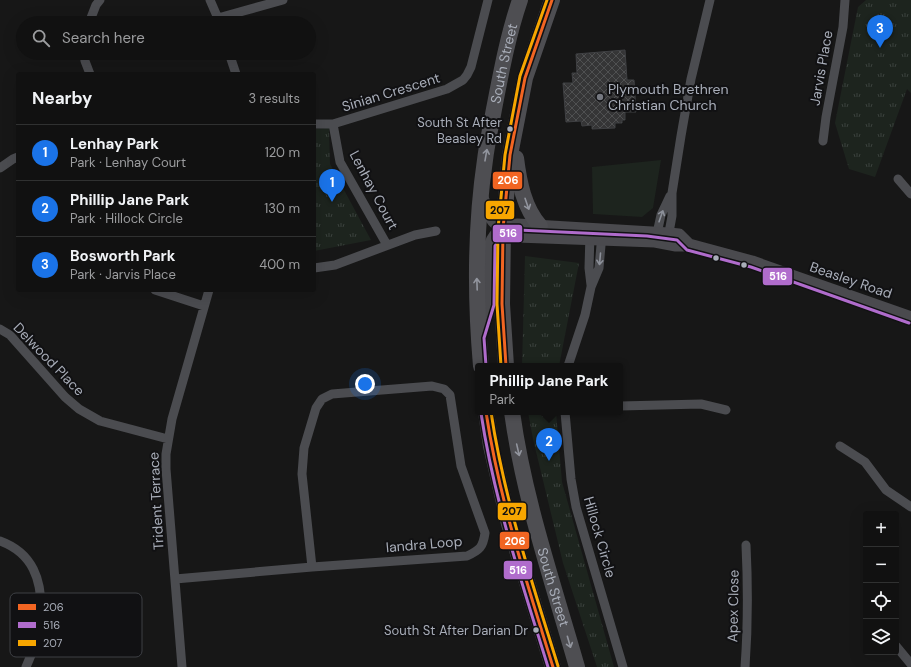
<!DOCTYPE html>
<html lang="en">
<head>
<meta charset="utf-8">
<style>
	:root { --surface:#111; --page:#1e1f1f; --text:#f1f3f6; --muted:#9c9d9f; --line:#303131; --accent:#1a73e8 }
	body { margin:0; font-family:"DM Sans",sans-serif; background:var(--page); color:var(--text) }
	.controls { position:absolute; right:12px; bottom:12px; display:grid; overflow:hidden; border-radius:4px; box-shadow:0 4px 16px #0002 }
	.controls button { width:36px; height:36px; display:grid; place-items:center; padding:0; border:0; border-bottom:1px solid var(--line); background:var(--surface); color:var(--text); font:20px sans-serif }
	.you { position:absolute; left:365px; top:384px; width:14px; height:14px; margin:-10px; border:3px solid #fff; border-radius:50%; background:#1a73e8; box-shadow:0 0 0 6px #1a73e833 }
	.badge { display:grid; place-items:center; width:26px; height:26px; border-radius:50%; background:var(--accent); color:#fff; font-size:13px; font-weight:700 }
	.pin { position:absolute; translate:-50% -33px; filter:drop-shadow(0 1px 2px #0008) }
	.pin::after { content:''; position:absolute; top:21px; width:14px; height:12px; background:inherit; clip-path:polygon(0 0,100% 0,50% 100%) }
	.popup { position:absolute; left:475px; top:363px; width:148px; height:52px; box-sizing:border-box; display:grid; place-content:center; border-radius:4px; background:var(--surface); filter:drop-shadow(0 1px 3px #0005); font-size:13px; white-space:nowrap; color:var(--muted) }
	.popup b { font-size:15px; color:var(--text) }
	.popup::after { content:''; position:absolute; left:50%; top:100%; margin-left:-8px; border:8px solid transparent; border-top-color:var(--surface) }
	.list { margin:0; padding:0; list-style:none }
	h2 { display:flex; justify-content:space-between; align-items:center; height:52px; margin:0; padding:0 16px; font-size:17px }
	h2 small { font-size:13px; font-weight:400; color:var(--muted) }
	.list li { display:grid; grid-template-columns:26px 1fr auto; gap:12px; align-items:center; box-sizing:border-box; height:56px; padding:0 16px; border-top:1px solid var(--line) }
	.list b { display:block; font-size:15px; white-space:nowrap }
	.list p { margin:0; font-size:13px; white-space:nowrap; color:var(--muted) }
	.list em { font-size:13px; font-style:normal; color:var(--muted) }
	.icon { flex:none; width:22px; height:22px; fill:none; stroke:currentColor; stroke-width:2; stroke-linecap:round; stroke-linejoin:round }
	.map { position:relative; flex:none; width:911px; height:667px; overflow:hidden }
	.search { position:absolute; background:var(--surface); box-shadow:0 4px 16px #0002; left:16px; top:16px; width:300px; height:44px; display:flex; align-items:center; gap:10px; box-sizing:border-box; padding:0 14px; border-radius:22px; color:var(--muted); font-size:15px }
	.panel { position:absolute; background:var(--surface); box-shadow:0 4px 16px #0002; left:16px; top:72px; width:300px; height:220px; border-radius:4px }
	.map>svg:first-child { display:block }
	.grass { fill:#1d241e }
	.park { fill:url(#park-tufts) }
	.building { fill:url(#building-cross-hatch); stroke:#3f4043 }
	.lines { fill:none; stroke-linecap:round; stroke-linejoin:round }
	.minor { stroke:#4b4c50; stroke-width:9 }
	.secondary { stroke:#4a4a4e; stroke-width:13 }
	.trunk { stroke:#4e4e52; stroke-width:16 }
	.bus-1-casing { stroke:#111113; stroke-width:6 }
	.bus-2-casing { stroke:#111113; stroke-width:6 }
	.bus-3-casing { stroke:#111113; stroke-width:6 }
	.bus-1 { stroke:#f26522; stroke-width:3 }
	.bus-2 { stroke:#b06ccc; stroke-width:3 }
	.bus-3 { stroke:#f7a600; stroke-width:3 }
	.oneway { stroke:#92959e }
	.oneway2 { stroke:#8c9099 }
	.poi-dot { fill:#757880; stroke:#111113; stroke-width:1.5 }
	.bus-dot { fill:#a8adb8; stroke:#111113; stroke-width:1.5 }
	.labels { text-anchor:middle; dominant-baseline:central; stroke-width:4; stroke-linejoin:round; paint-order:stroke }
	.bus-label { font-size:13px; fill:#a8adb8; stroke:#111113; text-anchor:end }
	.street-label { font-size:14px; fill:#a8adb8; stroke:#111113 }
	.poi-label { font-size:14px; fill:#a8adb8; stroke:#111113; text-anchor:start }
	.key { fill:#111113; stroke:#3e4045; stroke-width:1 }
	.key-label { font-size:11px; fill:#a8adb8 }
	.line-badge { stroke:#111113; stroke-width:1.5 }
	.badge-label { font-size:11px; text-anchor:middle; font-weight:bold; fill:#fff }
	.pale-badge-label { font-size:11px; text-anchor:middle; font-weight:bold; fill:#111 }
</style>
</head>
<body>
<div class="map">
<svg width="911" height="667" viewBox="0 0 911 667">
	<defs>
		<pattern id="park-tufts" width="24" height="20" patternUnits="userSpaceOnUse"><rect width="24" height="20" fill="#1d241e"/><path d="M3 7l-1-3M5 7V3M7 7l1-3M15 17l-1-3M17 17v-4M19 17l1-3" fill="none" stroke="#3b413d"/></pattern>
		<pattern id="building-cross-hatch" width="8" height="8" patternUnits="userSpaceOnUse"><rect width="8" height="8" fill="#353536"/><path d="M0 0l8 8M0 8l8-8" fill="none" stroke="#4f5051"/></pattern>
	</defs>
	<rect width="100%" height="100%" fill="#171717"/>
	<path class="grass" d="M 661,160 L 653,208 L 642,217 L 593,214 L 592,167 Z"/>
	<path class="park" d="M 866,0 L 911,0 L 911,93 L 907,89 L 875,177 L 849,169 L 835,123 L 858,7 Z
		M 329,128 L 330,164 L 371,240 L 314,251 L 314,129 Z
		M 525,256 L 579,263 L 559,366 L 522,366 Z
		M 528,412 L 556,412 L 562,482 L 614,667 L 597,667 L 563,563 L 533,439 Z"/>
	<path class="building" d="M 625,50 L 627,80 L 634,80 L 636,112 L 625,112 L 625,120 L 622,120 L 622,123 L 615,123 L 615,128 L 592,129 L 592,125 L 582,126 L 581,121 L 566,122 L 563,83 L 573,83 L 572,73 L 577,73 L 576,54 Z"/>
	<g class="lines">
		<path class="minor" d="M 210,0 L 220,23
			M 218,18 L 283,0
			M 89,23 L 96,5 L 100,0
			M 84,53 L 85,61 L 90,74
			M 229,53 L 236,74
			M 314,124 L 333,124 L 447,89 L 463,80 L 467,75 L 471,67 L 488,0
			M 333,124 L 340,162 L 387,245
			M 823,141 L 826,117 L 843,27 L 845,0
			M 0,168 L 13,159 L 18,157
			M 898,179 L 911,194
			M 590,234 L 589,268 L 591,285
			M 656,238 L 661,215 L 670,196
			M 668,238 L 672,216 L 672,193 L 681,136 L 691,79 L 710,0
			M 314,268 L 335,265 L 415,235 L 436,231
			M 155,290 L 204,306
			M 0,329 L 10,335 L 65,397 L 79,409 L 100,421 L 168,439
			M 568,366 L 585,315 L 591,287 L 599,268 L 602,234
			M 620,406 L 701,404 L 726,410
			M 565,412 L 571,479 L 576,507 L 623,667
			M 840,446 L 865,462 L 886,490 L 911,507
			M 0,541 C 33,553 42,580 41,613 C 41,619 41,626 40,632 C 36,644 31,655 26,667
			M 175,579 L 312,567 L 302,474 L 304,448 L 316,408 L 322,399 L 332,394 L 432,386 L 444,389 L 450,395 L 461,466 L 485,533 C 483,547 480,550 467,556 L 312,567
			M 896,646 L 911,664
			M 182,667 L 166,469 L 166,454 L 172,419 L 209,290
			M 745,667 C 748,626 748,586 746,545"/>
		<path class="secondary" d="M 481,195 C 491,221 492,224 517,236 L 655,241 L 676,245 L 689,245 L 752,262 L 911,318
			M 480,334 C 484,324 488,314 489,304 C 491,284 483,251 495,236 C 501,229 509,227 517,225 L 669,234 L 679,235 L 689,245"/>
		<g class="trunk">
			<path d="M 516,158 C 519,182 524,208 540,226"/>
			<path id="s1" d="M 481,366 C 475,297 475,228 485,160 C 487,143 491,126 494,109 C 501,73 508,35 520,0"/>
			<path d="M 506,366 L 502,304 L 503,229 L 510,155 L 525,78 L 552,0"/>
			<path d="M 486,412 L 491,446 L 509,524 L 553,667"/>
			<path id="s2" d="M 512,412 C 524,499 553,583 577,667"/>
		</g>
		<g class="bus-1-casing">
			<path id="bus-1" d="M 506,366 L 502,304 L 503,229 L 510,155 L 525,78 L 552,0
				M 486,412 C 499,499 527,583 553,667"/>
		</g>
		<g class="bus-2-casing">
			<path id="bus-2" d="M 486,366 L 484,338 L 494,305 L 495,246 C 501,236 506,233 518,230 L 647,236 L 677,240 L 687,250 L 751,267 L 909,323
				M 481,413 C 494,500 522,583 548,667"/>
		</g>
		<g class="bus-3-casing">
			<path id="bus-3" d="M 501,366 L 497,304 L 498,229 L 505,155 L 520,76 L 547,0
				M 491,412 C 504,499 532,582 558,666"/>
		</g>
		<use href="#bus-1" class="bus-1"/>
		<use href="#bus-2" class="bus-2"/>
		<use href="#bus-3" class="bus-3"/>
	</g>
	<defs><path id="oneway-shaft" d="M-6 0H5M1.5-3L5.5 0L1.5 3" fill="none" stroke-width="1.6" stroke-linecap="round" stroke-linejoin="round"/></defs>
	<g class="oneway">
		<use href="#oneway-shaft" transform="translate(486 155) rotate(-80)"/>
		<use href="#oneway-shaft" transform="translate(527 204) rotate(71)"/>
		<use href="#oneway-shaft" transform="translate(477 284) rotate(-92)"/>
		<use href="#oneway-shaft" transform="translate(518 450) rotate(77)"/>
		<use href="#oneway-shaft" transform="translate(569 642) rotate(74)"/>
	</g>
	<g class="oneway2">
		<use href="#oneway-shaft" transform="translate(661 216) rotate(-71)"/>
		<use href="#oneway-shaft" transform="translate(600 259) rotate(95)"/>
	</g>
	<circle class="poi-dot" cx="600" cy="97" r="4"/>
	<g class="bus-dot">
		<circle cx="510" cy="129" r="3.5"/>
		<circle cx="716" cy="258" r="3.5"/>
		<circle cx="744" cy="265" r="3.5"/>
		<circle cx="536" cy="630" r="3.5"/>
	</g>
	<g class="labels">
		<g class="bus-label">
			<text x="502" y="122">South St After<tspan x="502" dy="16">Beasley Rd</tspan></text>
			<text x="528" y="630">South St After Darian Dr</text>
		</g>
		<g class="street-label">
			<text stroke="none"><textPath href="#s1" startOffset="305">South Street</textPath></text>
			<text transform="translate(821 68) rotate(-80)">Jarvis Place</text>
			<text transform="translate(391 92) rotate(-17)">Sinian Crescent</text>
			<text transform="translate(374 190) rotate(62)">Lenhay Court</text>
			<text transform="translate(851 280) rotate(19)">Beasley Road</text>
			<text transform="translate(49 359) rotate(46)">Delwood Place</text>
			<text transform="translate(156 501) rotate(-93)">Trident Terrace</text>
			<text transform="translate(600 537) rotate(74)">Hillock Circle</text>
			<text transform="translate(424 544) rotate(-5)">Iandra Loop</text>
			<text stroke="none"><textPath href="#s2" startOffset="180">South Street</textPath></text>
			<text transform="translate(733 606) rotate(-89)">Apex Close</text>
		</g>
		<g class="poi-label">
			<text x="608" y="89">Plymouth Brethren<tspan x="608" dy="16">Christian Church</tspan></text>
		</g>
	</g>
	<rect x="10" y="593" width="132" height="64" rx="6" class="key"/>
	<rect x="18" y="604" width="18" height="6" fill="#f26522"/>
	<rect x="18" y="622" width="18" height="6" fill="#b06ccc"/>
	<rect x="18" y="640" width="18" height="6" fill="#f7a600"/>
	<g class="key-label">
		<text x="43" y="611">206</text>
		<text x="43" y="629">516</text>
		<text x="43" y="647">207</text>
	</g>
	<g class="line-badge">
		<rect x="492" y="171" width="31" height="19" rx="4" fill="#f26522"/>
		<rect x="485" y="200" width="30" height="20" rx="4" fill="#f7a600"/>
		<rect x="492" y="224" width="31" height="19" rx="4" fill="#b06ccc"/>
		<rect x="762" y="267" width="31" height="19" rx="4" fill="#b06ccc"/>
		<rect x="497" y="502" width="30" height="19" rx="4" fill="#f7a600"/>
		<rect x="499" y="531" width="31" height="19" rx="4" fill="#f26522"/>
		<rect x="503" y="560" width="30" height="20" rx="4" fill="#b06ccc"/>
	</g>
	<g class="badge-label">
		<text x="508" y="184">206</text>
		<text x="508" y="237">516</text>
		<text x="778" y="280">516</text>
		<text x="515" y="545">206</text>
		<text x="518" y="574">516</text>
	</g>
	<g class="pale-badge-label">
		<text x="500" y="214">207</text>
		<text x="512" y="515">207</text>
	</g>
</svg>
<div class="controls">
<button>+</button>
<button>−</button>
<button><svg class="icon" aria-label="locate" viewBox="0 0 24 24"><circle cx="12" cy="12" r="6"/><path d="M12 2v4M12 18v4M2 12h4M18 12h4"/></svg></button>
<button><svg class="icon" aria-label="layers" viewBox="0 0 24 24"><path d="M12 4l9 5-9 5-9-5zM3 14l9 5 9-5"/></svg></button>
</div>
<div class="you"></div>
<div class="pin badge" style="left:332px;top:202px">1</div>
<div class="pin badge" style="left:549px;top:461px">2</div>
<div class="popup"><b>Phillip Jane Park</b>Park</div>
<div class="pin badge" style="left:880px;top:48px">3</div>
<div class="search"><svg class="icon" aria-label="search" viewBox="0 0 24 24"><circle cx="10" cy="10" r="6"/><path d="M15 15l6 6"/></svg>Search here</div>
<section class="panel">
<h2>Nearby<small>3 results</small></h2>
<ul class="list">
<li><span class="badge">1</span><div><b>Lenhay Park</b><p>Park · Lenhay Court</p></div><em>120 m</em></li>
<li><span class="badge">2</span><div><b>Phillip Jane Park</b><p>Park · Hillock Circle</p></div><em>130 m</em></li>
<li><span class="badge">3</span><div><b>Bosworth Park</b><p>Park · Jarvis Place</p></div><em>400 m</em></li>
</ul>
</section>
</div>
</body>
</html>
